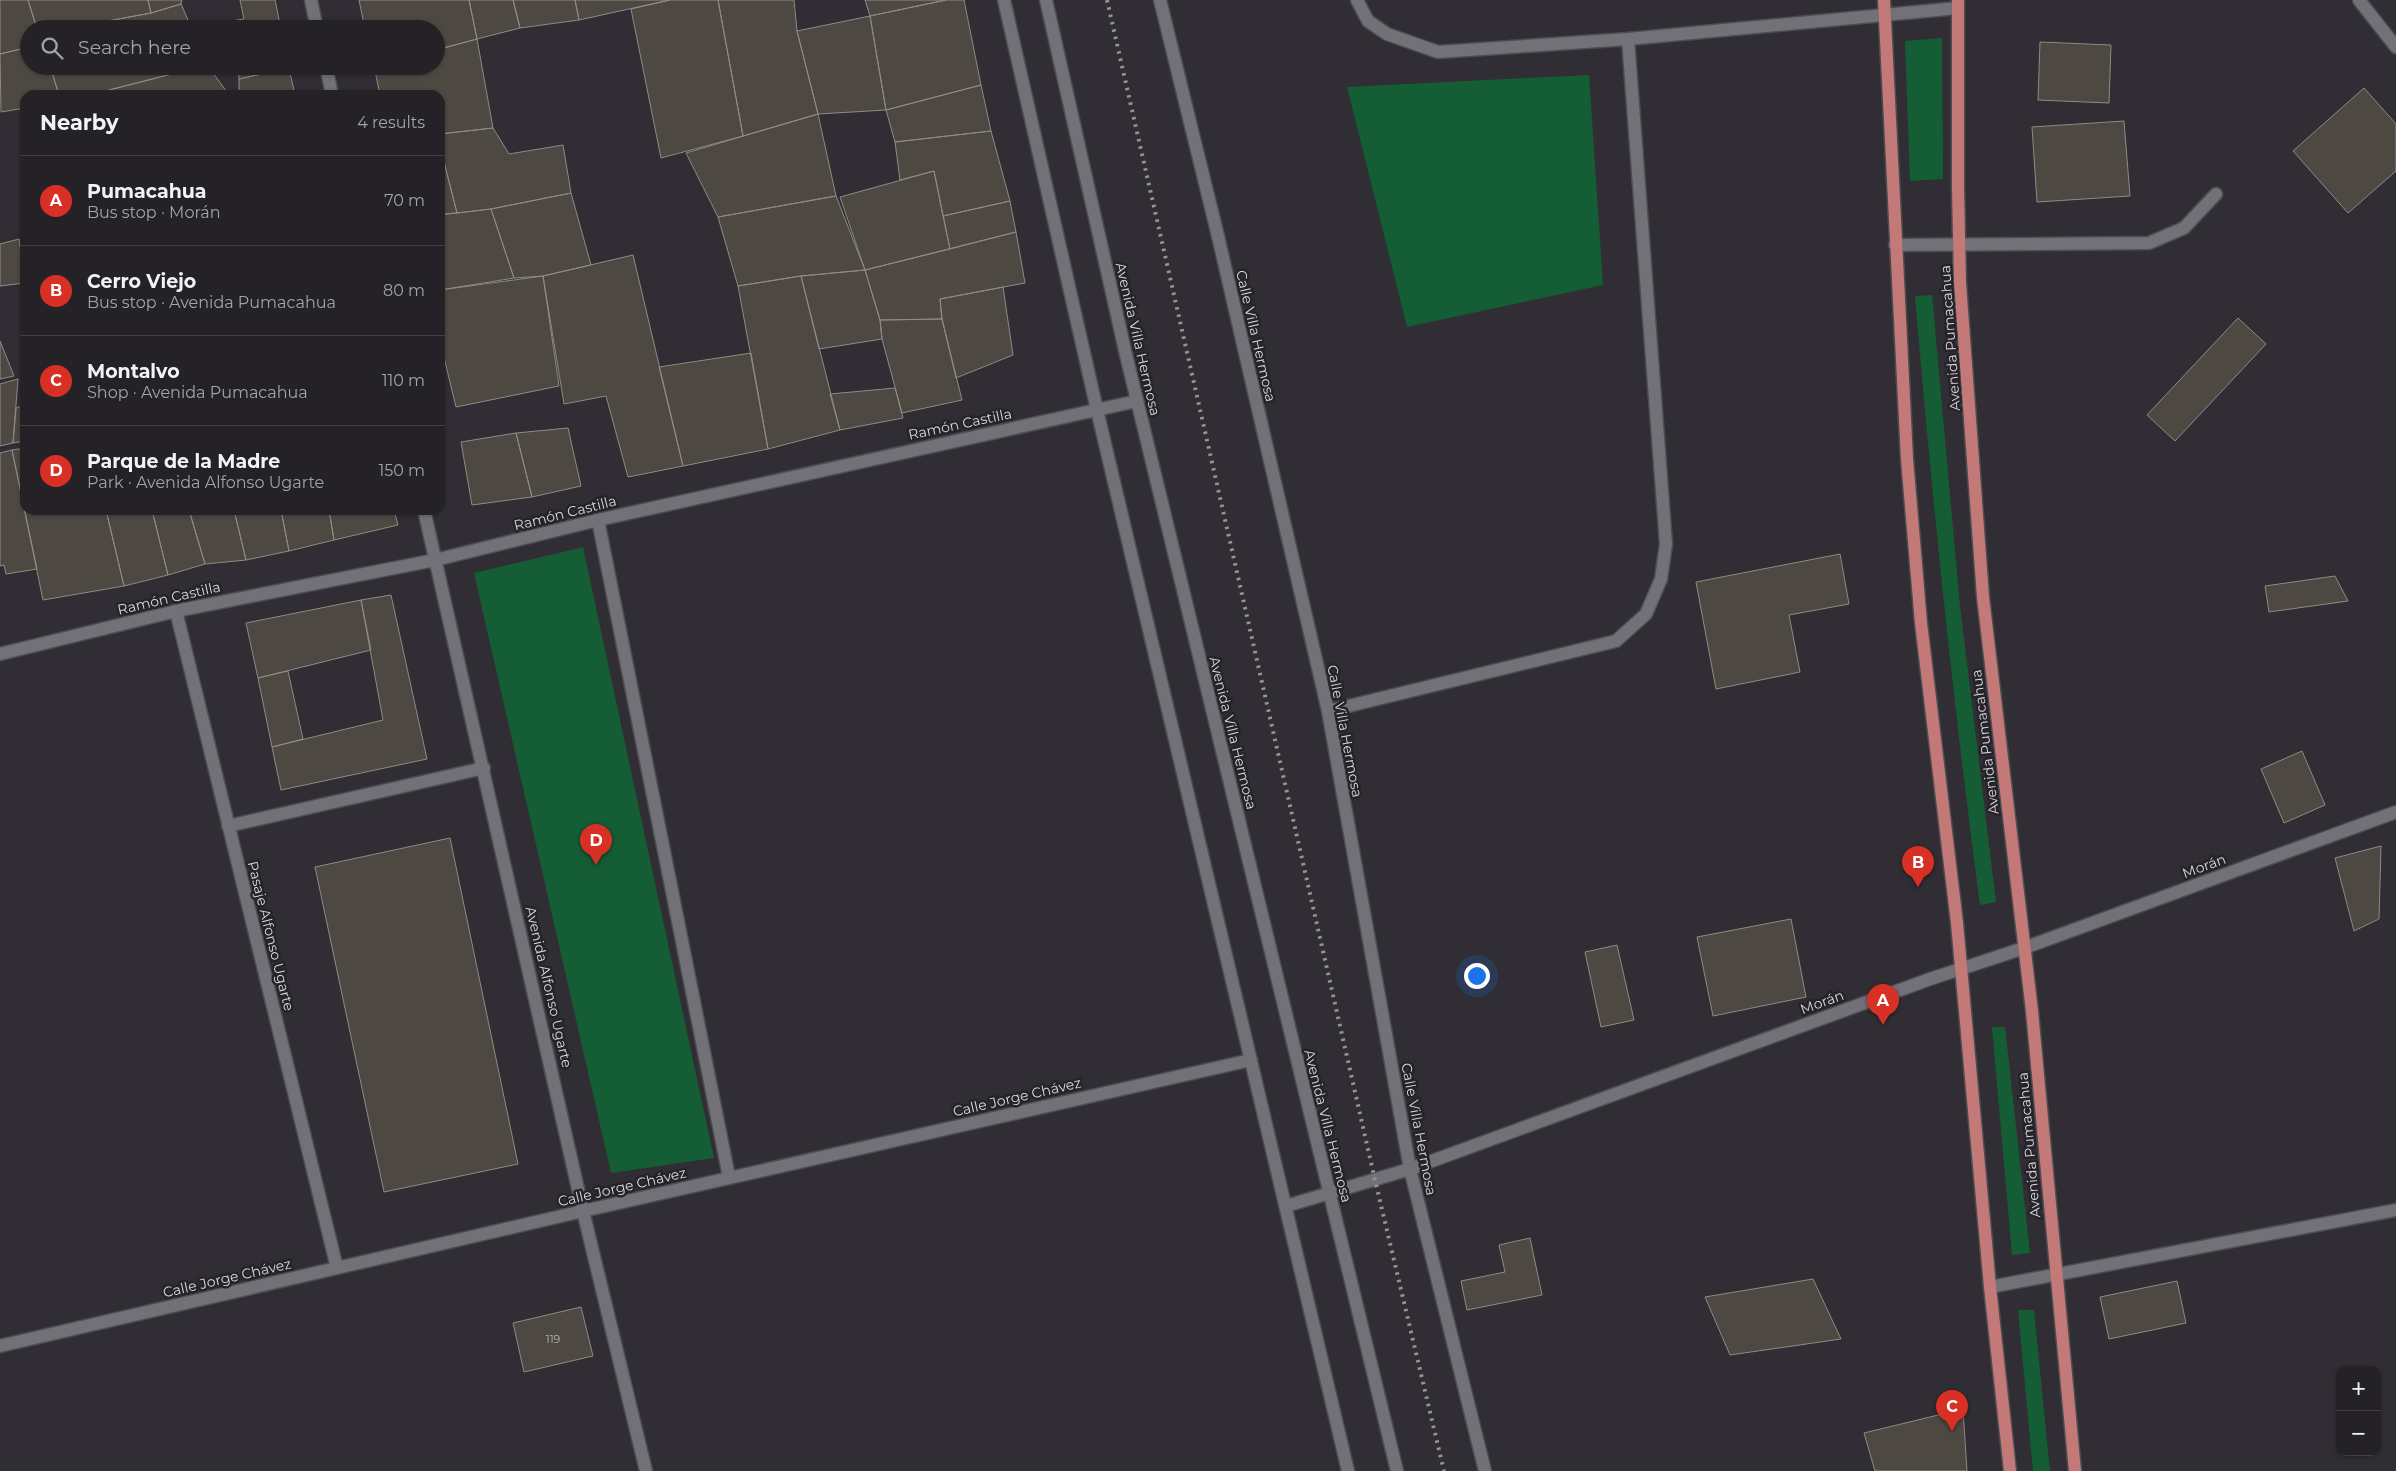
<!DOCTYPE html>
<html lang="en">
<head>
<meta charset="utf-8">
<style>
	:root { --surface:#242227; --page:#302f33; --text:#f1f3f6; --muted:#a3a4a7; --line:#413f44; --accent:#d93025 }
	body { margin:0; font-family:Montserrat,sans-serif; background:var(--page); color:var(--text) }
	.controls { position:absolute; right:15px; bottom:15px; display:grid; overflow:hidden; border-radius:10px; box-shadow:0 1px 4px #0004 }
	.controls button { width:45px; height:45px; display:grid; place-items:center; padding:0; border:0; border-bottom:1px solid var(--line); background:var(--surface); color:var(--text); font:25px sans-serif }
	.you { position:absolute; left:1476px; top:975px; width:18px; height:18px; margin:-12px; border:4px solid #fff; border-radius:50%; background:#1a73e8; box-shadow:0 0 0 8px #1a73e833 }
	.badge { display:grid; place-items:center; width:32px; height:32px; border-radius:50%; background:var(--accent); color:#fff; font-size:16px; font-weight:700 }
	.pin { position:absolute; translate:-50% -41px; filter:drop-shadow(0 1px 2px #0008) }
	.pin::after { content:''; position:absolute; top:26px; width:18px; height:15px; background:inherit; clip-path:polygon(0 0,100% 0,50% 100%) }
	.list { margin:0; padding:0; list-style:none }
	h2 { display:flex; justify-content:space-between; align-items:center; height:65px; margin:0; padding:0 20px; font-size:21px }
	h2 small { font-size:16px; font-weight:400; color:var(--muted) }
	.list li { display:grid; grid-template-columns:32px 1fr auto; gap:15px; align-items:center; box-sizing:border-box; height:90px; padding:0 20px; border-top:1px solid var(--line) }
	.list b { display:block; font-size:19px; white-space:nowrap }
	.list p { margin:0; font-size:16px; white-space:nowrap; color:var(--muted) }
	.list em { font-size:16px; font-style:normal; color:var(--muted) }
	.icon { flex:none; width:28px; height:28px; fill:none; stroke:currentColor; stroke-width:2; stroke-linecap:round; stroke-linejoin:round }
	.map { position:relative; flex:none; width:2396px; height:1471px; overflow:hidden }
	.search { position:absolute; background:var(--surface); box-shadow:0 1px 4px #0004; left:20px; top:20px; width:425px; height:55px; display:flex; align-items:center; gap:12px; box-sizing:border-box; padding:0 18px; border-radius:28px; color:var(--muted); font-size:19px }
	.panel { position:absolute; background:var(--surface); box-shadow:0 1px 4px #0004; left:20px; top:90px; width:425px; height:425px; border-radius:15px }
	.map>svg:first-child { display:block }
	.green { fill:#155d34 }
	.building { fill:#4e4843; stroke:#908a85 }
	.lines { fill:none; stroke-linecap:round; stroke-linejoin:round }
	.minor-casing { stroke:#4e4c52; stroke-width:15 }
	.tertiary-casing { stroke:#4e4c52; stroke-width:15 }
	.secondary-casing { stroke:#4e4c52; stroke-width:15 }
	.primary-casing { stroke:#4e4c52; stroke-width:15 }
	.minor { stroke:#737178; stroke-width:12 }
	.tertiary { stroke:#737178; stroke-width:12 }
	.secondary { stroke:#737178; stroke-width:12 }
	.primary { stroke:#c27978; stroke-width:12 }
	.rail { stroke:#959398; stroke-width:4; stroke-dasharray:2.5 5; stroke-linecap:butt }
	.labels { text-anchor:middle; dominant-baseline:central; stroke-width:5; stroke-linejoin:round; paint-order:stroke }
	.number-label { font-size:11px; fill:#b6b4b6 }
	.street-label { font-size:14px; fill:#d9d8dc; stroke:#26242a }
</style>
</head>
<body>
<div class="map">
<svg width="2396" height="1471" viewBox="0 0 2396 1471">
	<rect width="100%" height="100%" fill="#302e34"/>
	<path class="green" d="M 1942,38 L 1943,179 L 1910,181 L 1905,41 Z
		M 1589,75 L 1603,285 L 1407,327 L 1347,87 Z
		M 1932,295 L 1960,606 L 1996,902 L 1980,905 C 1953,702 1932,499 1915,296 Z
		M 583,547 L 714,1158 L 611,1173 L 474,573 Z
		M 1992,1027 L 2005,1027 L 2030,1253 L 2012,1255 Z
		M 2018,1310 L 2034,1310 L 2050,1471 L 2033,1471 Z"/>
	<path class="building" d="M 0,0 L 28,0 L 37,29 L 29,29 L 29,47 L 0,54 Z
		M 28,0 L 148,0 L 151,13 L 64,29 L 37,29 Z
		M 148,0 L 182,0 L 181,4 L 151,13 Z
		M 240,0 L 275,0 L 281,29 L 218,29 L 218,23 L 244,19 Z
		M 359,0 L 469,0 L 477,39 L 436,50 L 436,29 L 365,29 Z
		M 469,0 L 513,0 L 520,28 L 477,39 Z
		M 513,0 L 575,0 L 579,20 L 520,28 Z
		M 575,0 L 670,0 L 579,20 Z
		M 670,0 L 718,0 L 743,136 L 661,158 L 631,9 Z
		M 718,0 L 794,0 L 797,31 L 818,114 L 743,136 Z
		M 865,0 L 946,0 L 870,16 Z
		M 946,0 L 964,0 L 981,85 L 886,110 L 870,16 Z
		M 181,4 L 192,29 L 64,29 L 151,13 Z
		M 870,16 L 886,110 L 818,114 L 797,31 Z
		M 477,39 L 493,128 L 440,134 L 440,95 L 380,95 L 374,66 L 436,66 L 436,50 Z
		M 2040,42 L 2111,45 L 2109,103 L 2038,100 Z
		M 29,47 L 29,66 L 50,66 L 59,95 L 25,95 L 25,108 L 1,112 L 0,54 Z
		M 50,66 L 203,66 L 90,95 L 59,95 Z
		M 203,66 L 208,66 L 229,95 L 110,95 L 109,90 Z
		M 238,66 L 288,66 L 289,68 L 239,79 Z
		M 289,68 L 295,95 L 239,95 L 239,79 Z
		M 981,85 L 991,131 L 895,142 L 886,110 Z
		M 2364,88 L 2396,124 L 2396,171 L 2348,213 L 2293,151 Z
		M 818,114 L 836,196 L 718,217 L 686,153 Z
		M 2124,121 L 2130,196 L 2037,202 L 2032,127 Z
		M 493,128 L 509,154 L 563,145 L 571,193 L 491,209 L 457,213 L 440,146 L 440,134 Z
		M 991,131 L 1010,201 L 943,216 L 934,171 L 900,180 L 895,142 Z
		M 440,146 L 457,213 L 440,214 Z
		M 934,171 L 950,249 L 865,270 L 840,197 Z
		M 571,193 L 591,265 L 543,276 L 514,278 L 491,209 Z
		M 836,196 L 865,270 L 801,276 L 738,286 L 718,217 Z
		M 1010,201 L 1016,232 L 950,249 L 943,216 Z
		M 491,209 L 514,278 L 440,290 L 440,215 Z
		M 1016,232 L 1025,283 L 940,299 L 942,319 L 880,320 L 865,270 Z
		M 19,239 L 25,283 L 0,286 L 0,244 Z
		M 633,255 L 683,466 L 628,477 L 606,396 L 564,404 L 543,276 Z
		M 865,270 L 880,320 L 882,339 L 819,349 L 801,276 Z
		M 543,276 L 559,386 L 456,407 L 440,341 L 440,290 Z
		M 801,276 L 840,430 L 768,449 L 738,286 Z
		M 1003,287 L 1013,355 L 956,378 L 942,319 L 940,299 Z
		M 2238,318 L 2266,344 L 2175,441 L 2147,415 Z
		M 942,319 L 962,400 L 902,413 L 882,339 L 880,320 Z
		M 0,341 L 14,376 L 0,379 Z
		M 751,353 L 768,449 L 683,466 L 659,367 Z
		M 18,379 L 13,443 L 0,446 L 0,384 Z
		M 895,388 L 903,418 L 840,430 L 830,394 Z
		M 25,405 L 25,441 L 13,443 L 16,408 Z
		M 568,428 L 581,486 L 532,497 L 516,433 Z
		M 516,433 L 532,497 L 472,505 L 461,442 Z
		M 25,448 L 25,510 L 106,510 L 124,586 L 43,600 L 12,450 Z
		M 12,450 L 37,569 L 6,574 L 4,565 L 0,566 L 0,453 Z
		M 106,510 L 152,510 L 168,575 L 124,586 Z
		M 152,510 L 189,510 L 205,564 L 168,575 Z
		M 189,510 L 234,510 L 246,560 L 205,564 Z
		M 234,510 L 281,510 L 289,551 L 246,560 Z
		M 281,510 L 329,510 L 334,540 L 289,551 Z
		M 329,510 L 394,510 L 398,525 L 334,540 Z
		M 1840,554 L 1849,604 L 1789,615 L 1800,672 L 1716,689 L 1696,582 Z
		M 2335,576 L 2348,601 L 2269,612 L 2265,586 Z
		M 391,595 L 427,759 L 281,790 L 272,747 L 383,720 L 361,600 Z
		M 361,600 L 371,650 L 258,678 L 246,623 Z
		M 288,671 L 303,739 L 272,747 L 258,678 Z
		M 2302,751 L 2325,805 L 2284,823 L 2261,769 Z
		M 450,838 L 518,1164 L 384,1192 L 315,867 Z
		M 2381,846 L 2379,919 L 2354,931 L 2335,858 Z
		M 1791,919 L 1806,997 L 1713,1016 L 1697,937 Z
		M 1617,945 L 1634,1020 L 1601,1027 L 1585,952 Z
		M 1530,1238 L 1542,1295 L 1467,1310 L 1461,1281 L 1505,1272 L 1499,1245 Z
		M 1813,1279 L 1841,1339 L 1730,1355 L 1705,1297 Z
		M 2177,1281 L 2186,1323 L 2109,1339 L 2100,1297 Z
		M 581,1307 L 593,1356 L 524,1372 L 513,1323 Z
		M 1963,1409 L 1967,1471 L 1875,1471 L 1864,1433 Z"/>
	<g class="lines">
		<g class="minor-casing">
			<path id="minor" d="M 311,0 L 317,29
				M 1160,0 L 1217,232 L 1328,711 L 1410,1169 L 1485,1471
				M 1357,0 L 1368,21 L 1387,34 L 1438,52 L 1628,39 L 1958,8
				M 326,66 L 332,95
				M 1895,245 L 2149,243 L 2184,228 L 2216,194
				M 424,510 L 583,1211 L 646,1471
				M 598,520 L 729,1177
				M 176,611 L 337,1268
				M 0,654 L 176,611 L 435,560 L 598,520 L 1137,401
				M 1328,711 L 1616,641 L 1646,614 L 1661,579 L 1666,544 L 1628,39
				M 228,826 L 484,768
				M 1286,1206 L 1410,1169 L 1930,979 L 2024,948 L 2396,812
				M 1990,1287 L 2396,1210
				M 0,1346 L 583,1211 L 1251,1060"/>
		</g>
		<g class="tertiary-casing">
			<path id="tertiary" d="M 2359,0 L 2396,47"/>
		</g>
		<g class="secondary-casing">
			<path id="secondary" d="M 1004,0 L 1097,410 L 1348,1471
				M 1046,0 L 1126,355 L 1397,1471"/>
		</g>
		<g class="primary-casing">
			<path id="primary" d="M 1884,0 L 1907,459 L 1921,623 L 1957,923 L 1990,1287 L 2010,1471
				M 1958,0 L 1958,188 L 1960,283 L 1983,597 L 2032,1011 L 2075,1471"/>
		</g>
		<use href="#minor" class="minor"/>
		<use href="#tertiary" class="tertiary"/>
		<use href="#secondary" class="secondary"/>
		<use href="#primary" class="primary"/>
		<path class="rail" d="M 1107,0 L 1375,1180 L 1444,1471"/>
	</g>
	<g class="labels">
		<g class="number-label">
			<text x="553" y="1339">119</text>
		</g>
		<g class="street-label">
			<text transform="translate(1256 336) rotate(77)">Calle Villa Hermosa</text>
			<text transform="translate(1950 338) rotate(-94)">Avenida Pumacahua</text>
			<text transform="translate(1138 339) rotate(77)">Avenida Villa Hermosa</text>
			<text transform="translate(960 424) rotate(-12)">Ramón Castilla</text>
			<text transform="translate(565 513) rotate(-14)">Ramón Castilla</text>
			<text transform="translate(169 598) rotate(-13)">Ramón Castilla</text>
			<text transform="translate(1345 731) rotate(79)">Calle Villa Hermosa</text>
			<text transform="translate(1233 733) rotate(76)">Avenida Villa Hermosa</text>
			<text transform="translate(1985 742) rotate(-97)">Avenida Pumacahua</text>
			<text transform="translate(2204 866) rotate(-20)">Morán</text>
			<text transform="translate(271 936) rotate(76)">Pasaje Alfonso Ugarte</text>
			<text transform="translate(549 987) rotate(77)">Avenida Alfonso Ugarte</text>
			<text transform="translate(1822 1002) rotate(-20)">Morán</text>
			<text transform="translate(1017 1097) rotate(-13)">Calle Jorge Chávez</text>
			<text transform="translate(1328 1126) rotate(76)">Avenida Villa Hermosa</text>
			<text transform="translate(1419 1129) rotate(79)">Calle Villa Hermosa</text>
			<text transform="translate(2029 1145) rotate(-95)">Avenida Pumacahua</text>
			<text transform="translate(622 1187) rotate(-13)">Calle Jorge Chávez</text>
			<text transform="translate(227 1278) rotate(-13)">Calle Jorge Chávez</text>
		</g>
	</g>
</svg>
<div class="controls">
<button>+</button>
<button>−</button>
</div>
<div class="you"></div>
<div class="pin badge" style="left:1883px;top:1025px">A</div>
<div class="pin badge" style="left:1918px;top:887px">B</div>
<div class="pin badge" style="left:1952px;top:1431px">C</div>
<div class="pin badge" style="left:596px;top:865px">D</div>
<div class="search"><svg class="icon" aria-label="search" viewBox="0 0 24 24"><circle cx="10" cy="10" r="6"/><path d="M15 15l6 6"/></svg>Search here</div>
<section class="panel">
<h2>Nearby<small>4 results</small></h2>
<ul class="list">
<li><span class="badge">A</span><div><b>Pumacahua</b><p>Bus stop · Morán</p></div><em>70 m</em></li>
<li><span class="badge">B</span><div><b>Cerro Viejo</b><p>Bus stop · Avenida Pumacahua</p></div><em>80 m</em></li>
<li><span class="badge">C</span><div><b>Montalvo</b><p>Shop · Avenida Pumacahua</p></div><em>110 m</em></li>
<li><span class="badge">D</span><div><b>Parque de la Madre</b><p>Park · Avenida Alfonso Ugarte</p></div><em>150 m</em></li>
</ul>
</section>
</div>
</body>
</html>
